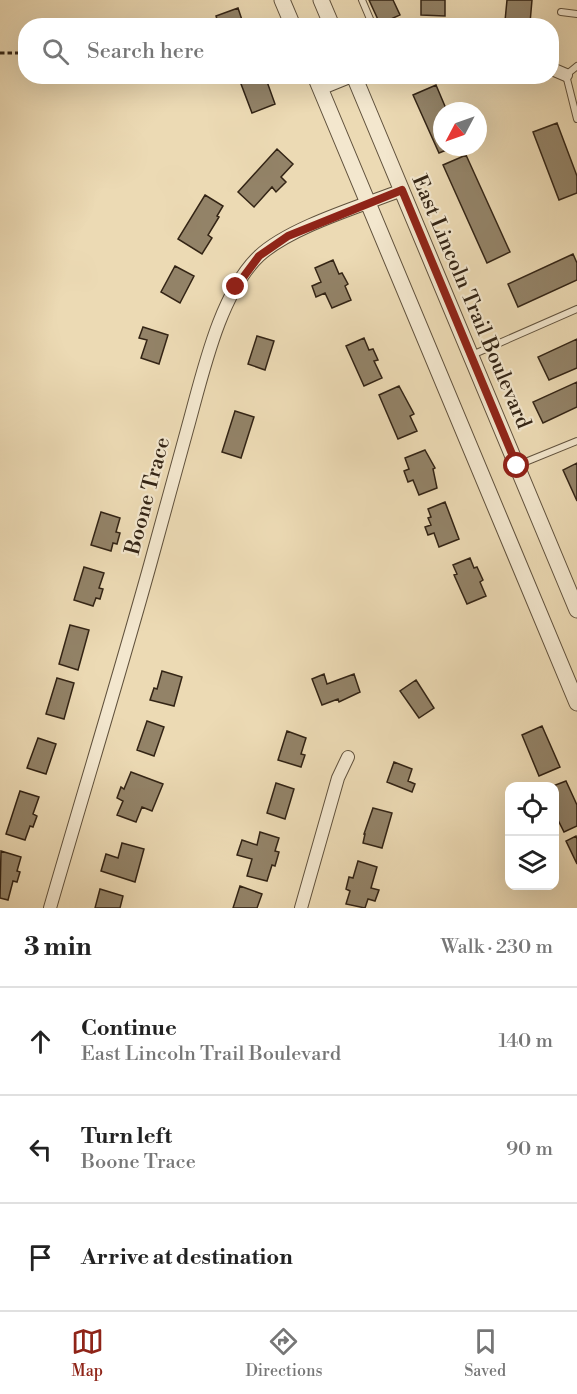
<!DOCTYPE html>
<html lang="en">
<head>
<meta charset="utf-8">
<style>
	:root { --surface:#fff; --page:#f6f6f6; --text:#222; --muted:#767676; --line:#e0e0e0; --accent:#8f2418 }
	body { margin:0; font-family:"Libre Bodoni",serif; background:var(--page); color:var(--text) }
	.controls { position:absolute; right:18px; bottom:18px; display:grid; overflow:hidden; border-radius:12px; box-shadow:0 6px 24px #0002 }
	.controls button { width:54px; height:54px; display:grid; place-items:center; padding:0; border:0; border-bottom:2px solid var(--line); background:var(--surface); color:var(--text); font:30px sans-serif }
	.compass { position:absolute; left:433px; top:102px; width:54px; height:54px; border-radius:50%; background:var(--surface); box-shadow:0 6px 24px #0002; rotate:229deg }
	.stop { position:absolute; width:18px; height:18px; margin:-14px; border:4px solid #8f2418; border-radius:50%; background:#fff }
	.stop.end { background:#8f2418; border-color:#fff; box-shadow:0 2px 6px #0008 }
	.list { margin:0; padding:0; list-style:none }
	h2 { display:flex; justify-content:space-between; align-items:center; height:78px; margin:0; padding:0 24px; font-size:26px }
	h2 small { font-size:20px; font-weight:400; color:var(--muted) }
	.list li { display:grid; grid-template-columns:39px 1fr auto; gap:18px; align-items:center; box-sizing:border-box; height:108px; padding:0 24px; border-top:2px solid var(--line) }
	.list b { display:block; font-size:22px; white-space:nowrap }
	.list p { margin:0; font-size:20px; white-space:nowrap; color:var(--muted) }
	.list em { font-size:20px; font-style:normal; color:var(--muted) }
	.icon { flex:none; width:33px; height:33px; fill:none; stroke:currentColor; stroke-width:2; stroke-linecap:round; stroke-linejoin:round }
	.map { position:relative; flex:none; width:577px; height:908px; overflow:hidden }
	.search { position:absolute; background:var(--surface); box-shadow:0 6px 24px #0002; left:18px; right:18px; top:18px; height:66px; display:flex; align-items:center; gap:15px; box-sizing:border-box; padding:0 21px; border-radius:24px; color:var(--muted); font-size:22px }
	.sheet { height:402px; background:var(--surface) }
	nav { display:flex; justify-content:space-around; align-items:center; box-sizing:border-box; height:84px; border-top:2px solid var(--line); background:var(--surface); font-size:16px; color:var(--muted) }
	nav a { display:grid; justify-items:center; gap:3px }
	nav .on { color:var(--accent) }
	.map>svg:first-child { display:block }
	.building { fill:#938368; stroke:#332415; stroke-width:1.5 }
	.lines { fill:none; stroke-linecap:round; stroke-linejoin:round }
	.service-casing { stroke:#61523d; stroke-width:8 }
	.minor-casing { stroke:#61523d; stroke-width:14 }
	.tertiary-casing { stroke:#61523d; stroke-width:17 }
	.path { stroke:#332415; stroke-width:3; stroke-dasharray:4.5 3; stroke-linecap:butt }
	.service { stroke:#f3e7ce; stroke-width:6 }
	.minor { stroke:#f3e7ce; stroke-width:12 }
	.tertiary { stroke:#f3e7ce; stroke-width:15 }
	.route { stroke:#8f2418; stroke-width:8 }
	.labels { text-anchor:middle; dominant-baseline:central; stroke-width:4.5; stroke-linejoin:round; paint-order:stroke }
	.street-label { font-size:21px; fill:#332415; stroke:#f3e7ce }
</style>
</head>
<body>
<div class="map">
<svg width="577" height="908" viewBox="0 0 577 908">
	<rect width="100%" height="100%" fill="#ecdab4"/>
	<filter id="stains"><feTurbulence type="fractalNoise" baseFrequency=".00333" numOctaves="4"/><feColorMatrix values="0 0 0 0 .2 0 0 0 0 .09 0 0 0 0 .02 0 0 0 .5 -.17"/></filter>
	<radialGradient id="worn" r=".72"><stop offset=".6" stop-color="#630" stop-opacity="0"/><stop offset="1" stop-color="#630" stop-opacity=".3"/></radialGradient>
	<path class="building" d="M 369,0 L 393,0 L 400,15 L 380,24 Z
		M 421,0 L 445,0 L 445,16 L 421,15 Z
		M 507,0 L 532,0 L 530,23 L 505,21 Z
		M 238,8 L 244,26 L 219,26 L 216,16 Z
		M 238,76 L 265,76 L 275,104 L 252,113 Z
		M 436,85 L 447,111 L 442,111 L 442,147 L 454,147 L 439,153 L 413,95 Z
		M 557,123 L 577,176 L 577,193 L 559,200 L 533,132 Z
		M 277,149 L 293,164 L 281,177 L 286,182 L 276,192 L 272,187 L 254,207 L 238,192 Z
		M 466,155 L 510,252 L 487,263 L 443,165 Z
		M 205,195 L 223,206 L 217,216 L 219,217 L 208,235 L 212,238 L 202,254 L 178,239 Z
		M 573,254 L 577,263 L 577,280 L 518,307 L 508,284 Z
		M 333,260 L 339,274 L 342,273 L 348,284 L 345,286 L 351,300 L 332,308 L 325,293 L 316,297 L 312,286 L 321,282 L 315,268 Z
		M 175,266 L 194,276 L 180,303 L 161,292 Z
		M 143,327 L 168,335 L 159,364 L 141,358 L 147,340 L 139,338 Z
		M 257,336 L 274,341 L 265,370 L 248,364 Z
		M 364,338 L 369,350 L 373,349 L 378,360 L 374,361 L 382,378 L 364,386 L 346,346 Z
		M 577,339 L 577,368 L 549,380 L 538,357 Z
		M 577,382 L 577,407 L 543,423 L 533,402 Z
		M 399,386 L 414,414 L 410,416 L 417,431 L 398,439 L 379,395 Z
		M 235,411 L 254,417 L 241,458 L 222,452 Z
		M 425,450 L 435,468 L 433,469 L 437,488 L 419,495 L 413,480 L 408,482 L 404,471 L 409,469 L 405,458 Z
		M 577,463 L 577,501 L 563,470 Z
		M 445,502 L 459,539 L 439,547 L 434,533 L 428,535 L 425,527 L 431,525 L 428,518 L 431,517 L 428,509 Z
		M 101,512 L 120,518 L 116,532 L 120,533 L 117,544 L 113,543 L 111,551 L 91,545 Z
		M 470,558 L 474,568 L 477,567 L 483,580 L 480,582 L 486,596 L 467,604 L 454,575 L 457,574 L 453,565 Z
		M 84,567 L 104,573 L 99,588 L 103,589 L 100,599 L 96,598 L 93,606 L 74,600 Z
		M 70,625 L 89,630 L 78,670 L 59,664 Z
		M 162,671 L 182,677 L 174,706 L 150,700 L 154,688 L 157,689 Z
		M 324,674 L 327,684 L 354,674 L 360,692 L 339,702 L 338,699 L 322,705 L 312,679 Z
		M 57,678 L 74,683 L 64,719 L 46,714 Z
		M 416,680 L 434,708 L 419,718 L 400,691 Z
		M 147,721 L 164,727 L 154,756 L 137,750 Z
		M 542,726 L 560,767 L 539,776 L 522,735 Z
		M 287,731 L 306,738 L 301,754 L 305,755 L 301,767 L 278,760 Z
		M 38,738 L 56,744 L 46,774 L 27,768 Z
		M 394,762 L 412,769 L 408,781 L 415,784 L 412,792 L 387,782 Z
		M 131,772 L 163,784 L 152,811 L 142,807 L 136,822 L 117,815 L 123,801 L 117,798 L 121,787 L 124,789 Z
		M 566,781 L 577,805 L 577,826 L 564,832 L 554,812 L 554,786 L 553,786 Z
		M 276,783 L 294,789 L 285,819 L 267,813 Z
		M 20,791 L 39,797 L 33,814 L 37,816 L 33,827 L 30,826 L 25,840 L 6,834 Z
		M 373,808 L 392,813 L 382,848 L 363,843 L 365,834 L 364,834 Z
		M 260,832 L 279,838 L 275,851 L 279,852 L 275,866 L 272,865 L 267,881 L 247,876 L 252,859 L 237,855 L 242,840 L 257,845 Z
		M 576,836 L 577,839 L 577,864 L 566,841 Z
		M 122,843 L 144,849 L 135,882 L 101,871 L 106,854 L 118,858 Z
		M 1,851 L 21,857 L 17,871 L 20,872 L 17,882 L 13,881 L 8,900 L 0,898 Z
		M 358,861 L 377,867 L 371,888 L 379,890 L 375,901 L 368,899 L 365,908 L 346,904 L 350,891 L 346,889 L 349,877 L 353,878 Z
		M 240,886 L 262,894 L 257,908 L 233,908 Z
		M 100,889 L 123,896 L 120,908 L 95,908 Z"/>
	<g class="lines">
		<g class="service-casing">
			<path id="service" d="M 362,0 L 373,26
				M 561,12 L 577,14
				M 577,66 L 566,75 L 577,119
				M 472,355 L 577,309
				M 518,465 L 577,441"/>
		</g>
		<g class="minor-casing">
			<path id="minor" d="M 552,69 L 566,75
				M 320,89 L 352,76
				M 50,908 C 83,794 118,680 150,565 C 162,520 175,475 187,430 C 202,377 219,294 259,256 C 290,227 361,206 402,190
				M 301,908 L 338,778 L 348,757"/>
		</g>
		<g class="tertiary-casing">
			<path id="tertiary" d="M 282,0 L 293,26
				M 321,0 L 332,26
				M 315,76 L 577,703
				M 354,76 L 577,610"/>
		</g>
		<path class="path" d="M 0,53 L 26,53"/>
		<use href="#service" class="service"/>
		<use href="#minor" class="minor"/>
		<use href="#tertiary" class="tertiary"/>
	</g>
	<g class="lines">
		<path class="route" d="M 236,287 L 259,256 L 288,236 L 402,190 L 517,466"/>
	</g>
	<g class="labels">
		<g class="street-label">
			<text transform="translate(471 302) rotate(67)">East Lincoln Trail Boulevard</text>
			<text transform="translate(148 496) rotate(-75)">Boone Trace</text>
		</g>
	</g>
	<rect width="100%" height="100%" filter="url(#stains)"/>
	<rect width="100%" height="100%" fill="url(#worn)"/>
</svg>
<div class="controls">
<button><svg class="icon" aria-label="locate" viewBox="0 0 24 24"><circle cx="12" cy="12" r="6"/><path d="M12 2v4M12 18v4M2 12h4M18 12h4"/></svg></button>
<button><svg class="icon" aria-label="layers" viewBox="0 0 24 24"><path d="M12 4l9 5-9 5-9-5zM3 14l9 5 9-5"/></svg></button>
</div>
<svg class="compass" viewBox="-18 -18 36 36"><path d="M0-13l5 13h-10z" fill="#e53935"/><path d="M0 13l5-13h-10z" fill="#767676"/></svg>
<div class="stop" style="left:517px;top:466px"></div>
<div class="stop end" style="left:236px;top:287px"></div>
<div class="search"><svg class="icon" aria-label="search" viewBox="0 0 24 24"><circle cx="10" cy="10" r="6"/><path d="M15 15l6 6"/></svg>Search here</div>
</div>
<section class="sheet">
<h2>3 min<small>Walk · 230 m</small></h2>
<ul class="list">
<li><svg class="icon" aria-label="ahead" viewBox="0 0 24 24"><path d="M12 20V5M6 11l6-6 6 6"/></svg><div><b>Continue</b><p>East Lincoln Trail Boulevard</p></div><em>140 m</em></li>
<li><svg class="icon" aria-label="left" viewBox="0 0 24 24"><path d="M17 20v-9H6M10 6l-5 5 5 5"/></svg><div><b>Turn left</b><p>Boone Trace</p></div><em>90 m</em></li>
<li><svg class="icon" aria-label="arrive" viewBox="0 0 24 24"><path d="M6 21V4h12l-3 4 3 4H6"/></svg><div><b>Arrive at destination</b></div></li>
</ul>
</section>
<nav>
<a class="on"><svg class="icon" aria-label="map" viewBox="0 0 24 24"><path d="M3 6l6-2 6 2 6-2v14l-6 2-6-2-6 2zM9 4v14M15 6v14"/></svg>Map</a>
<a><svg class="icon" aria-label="directions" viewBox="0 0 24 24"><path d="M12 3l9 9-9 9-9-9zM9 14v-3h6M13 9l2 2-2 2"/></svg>Directions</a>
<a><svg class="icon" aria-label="saved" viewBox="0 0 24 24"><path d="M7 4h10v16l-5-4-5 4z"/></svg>Saved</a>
</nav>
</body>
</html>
